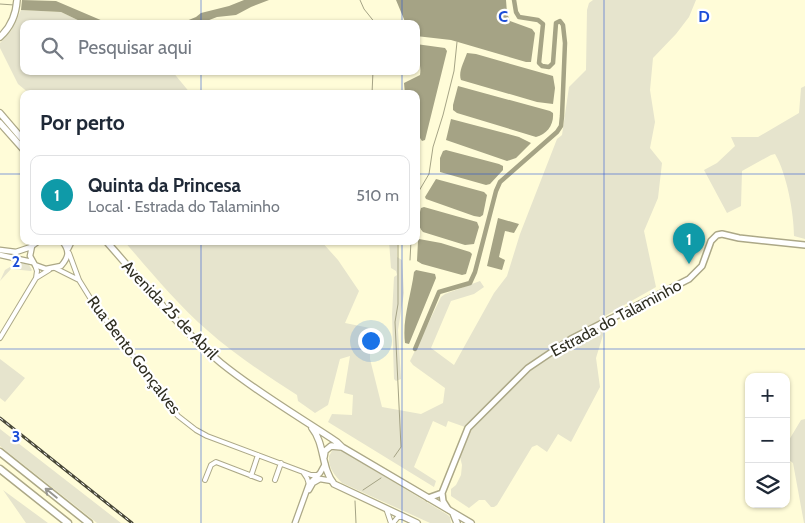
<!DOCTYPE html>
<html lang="pt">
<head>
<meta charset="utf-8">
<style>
	:root { --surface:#fff; --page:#f2f2f3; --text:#1f2937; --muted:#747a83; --line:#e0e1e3; --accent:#111827 }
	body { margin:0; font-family:Cabin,sans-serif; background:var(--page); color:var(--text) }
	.controls { position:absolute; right:15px; bottom:15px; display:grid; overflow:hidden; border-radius:10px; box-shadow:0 1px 4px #0004 }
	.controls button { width:45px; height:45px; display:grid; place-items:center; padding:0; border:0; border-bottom:1px solid var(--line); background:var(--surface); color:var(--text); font:25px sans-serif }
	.you { position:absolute; left:370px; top:340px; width:18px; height:18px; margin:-12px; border:4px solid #fff; border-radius:50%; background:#1a73e8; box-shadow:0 0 0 8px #1a73e833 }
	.badge { display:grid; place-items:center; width:32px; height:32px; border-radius:50%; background:var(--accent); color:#fff; font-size:16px; font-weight:700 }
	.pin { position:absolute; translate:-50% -41px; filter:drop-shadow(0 1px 2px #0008) }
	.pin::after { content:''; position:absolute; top:26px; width:18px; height:15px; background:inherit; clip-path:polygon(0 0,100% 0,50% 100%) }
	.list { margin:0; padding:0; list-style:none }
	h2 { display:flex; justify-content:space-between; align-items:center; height:65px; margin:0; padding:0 20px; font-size:21px }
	h2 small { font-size:16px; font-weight:400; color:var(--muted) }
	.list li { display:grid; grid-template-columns:32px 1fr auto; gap:15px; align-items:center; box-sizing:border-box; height:80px; margin:0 10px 10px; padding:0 10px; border:1px solid var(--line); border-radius:10px }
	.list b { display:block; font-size:19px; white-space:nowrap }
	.list p { margin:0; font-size:16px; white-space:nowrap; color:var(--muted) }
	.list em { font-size:16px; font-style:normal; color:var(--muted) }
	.icon { flex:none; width:28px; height:28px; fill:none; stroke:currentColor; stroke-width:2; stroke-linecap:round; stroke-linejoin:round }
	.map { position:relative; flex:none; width:805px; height:523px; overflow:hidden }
	.search { position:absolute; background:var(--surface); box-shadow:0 1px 4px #0004; left:20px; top:20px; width:400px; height:55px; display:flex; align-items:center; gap:12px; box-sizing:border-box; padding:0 18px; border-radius:10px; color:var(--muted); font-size:19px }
	.panel { position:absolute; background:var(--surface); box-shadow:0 1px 4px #0004; left:20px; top:90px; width:400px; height:155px; border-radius:10px }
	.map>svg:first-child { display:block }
	.green { fill:#e6e4cd }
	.water { fill:#a5a385 }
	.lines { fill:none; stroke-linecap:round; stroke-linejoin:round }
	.stream { stroke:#a5a385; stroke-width:1 }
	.canal { stroke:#a5a385; stroke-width:4.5 }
	.minor-casing { stroke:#aca887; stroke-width:6 }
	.tertiary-casing { stroke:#aca887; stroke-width:7 }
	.secondary-casing { stroke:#aca887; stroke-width:8 }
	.primary-casing { stroke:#aca887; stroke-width:8 }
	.motorway-casing { stroke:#aca887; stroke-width:9 }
	.minor { stroke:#fff; stroke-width:4 }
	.tertiary { stroke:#fff; stroke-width:4.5 }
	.secondary { stroke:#fff; stroke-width:5 }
	.primary { stroke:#fff; stroke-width:5.5 }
	.motorway { stroke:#fff; stroke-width:6 }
	.rail-casing { stroke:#484737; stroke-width:3 }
	.rail { stroke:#fff; stroke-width:1; stroke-dasharray:4; stroke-linecap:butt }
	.oneway { stroke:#979690 }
	.grid { fill:none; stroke:#1d4ed8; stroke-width:1; stroke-opacity:0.55 }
	.labels { text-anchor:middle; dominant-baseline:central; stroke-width:4.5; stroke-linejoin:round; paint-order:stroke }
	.street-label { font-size:16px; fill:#2f2e21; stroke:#fff }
	.grid-label { font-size:16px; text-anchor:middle; font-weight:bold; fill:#1d4ed8; stroke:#fff; stroke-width:4.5; stroke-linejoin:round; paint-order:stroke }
</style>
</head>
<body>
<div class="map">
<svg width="805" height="523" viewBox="0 0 805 523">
	<rect width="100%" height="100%" fill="#fffcd8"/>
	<path class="green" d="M 593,0 L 696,0 L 689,17 L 676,34 L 653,58 L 650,90 L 655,122 L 650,148 L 662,163 L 658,198 L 644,231 L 656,287 L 605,316 L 603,335 L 596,358 L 600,387 L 571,442 L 558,434 L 547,452 L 537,445 L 532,447 L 497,505 L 494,507 L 491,507 L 485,500 L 479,500 L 469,508 L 451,496 L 451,489 L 456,485 L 461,475 L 462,465 L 460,457 L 470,431 L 465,427 L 448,421 L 446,427 L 433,421 L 414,467 L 436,481 L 434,487 L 328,422 L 332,414 L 352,415 L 353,395 L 344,393 L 350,356 L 340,359 L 328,405 L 315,413 L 298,401 L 297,395 C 266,375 235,355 207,330 C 177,304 150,271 124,241 L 321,241 L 338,260 L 359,291 L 345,323 L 370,328 L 370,359 L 382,407 L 421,414 L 443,403 L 445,388 L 413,365 L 410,361 L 441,297 L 445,294 L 480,281 L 484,287 L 474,294 L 451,301 L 431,348 L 454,365 L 494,293 L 507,276 L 520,234 L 557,139 L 562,135 L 569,87 L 586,70 L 587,10 L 589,3 Z
		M 21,10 L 61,12 L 86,24 L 24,24 L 24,71 L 172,71 L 191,94 L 30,94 L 18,84 L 0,48 L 0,43 L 11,31 Z
		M 805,86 L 805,239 L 794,236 C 794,214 787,174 775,154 L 771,155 L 742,171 L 741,206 L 727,213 L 704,170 L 717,163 L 735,146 L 731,137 L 758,137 L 799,113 L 801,88 Z
		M 389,241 L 397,241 L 397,257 L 402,260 L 404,293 L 398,330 L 401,379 L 396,381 L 394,379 L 392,315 L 394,277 L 397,275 L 396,271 L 391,268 Z
		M 18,262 L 29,265 L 32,270 L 31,271 L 11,269 L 0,281 L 5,270 Z
		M 0,359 L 25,378 L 5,402 L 0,398 Z
		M 805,419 L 805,523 L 804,523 L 793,463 L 786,458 L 786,445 L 801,420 Z
		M 0,429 L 121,523 L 97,523 L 0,446 Z
		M 333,449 L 339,449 L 448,515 L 450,517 L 451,523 L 430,523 L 342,483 C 334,475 328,467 329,456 Z
		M 3,490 L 48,523 L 26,523 Z"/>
	<path class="water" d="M 22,0 L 56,1 L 110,24 L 86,24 L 61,12 L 21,10 Z
		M 244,0 L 269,0 L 251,7 L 236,15 L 217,17 L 199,24 L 179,24 L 196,17 L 201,13 L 229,6 Z
		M 396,0 L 506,0 L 507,13 L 510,21 L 532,29 L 535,33 L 531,62 L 526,62 L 451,40 L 416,36 L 416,24 L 406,24 Z
		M 416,44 L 445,48 L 447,51 L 426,136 L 425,140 L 422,141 L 416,132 L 416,94 L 405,94 L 404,83 L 420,75 C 422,64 416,54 416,44 Z
		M 467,53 L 476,54 L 553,76 L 555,88 L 553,104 L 537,102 L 461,80 C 458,72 464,62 467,53 Z
		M 458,86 L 550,111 L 553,113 C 554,125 547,134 536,137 L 457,113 L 453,110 L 453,105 Z
		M 451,119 L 519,137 L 531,143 L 516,158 L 507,161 L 446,140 Z
		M 446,150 L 499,164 L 503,166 L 503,170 L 490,184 L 486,185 L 440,172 L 440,158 L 443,151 Z
		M 436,179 L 484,192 L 487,195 L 483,215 L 480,217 L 474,216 L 426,199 L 425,197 Z
		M 424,207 L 477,222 L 479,227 L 474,244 L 465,245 L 423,232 C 417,227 419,215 421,208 Z
		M 498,218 L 519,224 L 514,233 L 505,231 L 499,257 L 505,260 L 502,270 L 487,266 Z
		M 419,239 L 441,243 L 470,252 L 472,254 L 466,274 L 462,275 L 422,264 L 417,261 L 418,241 Z
		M 416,270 L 435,274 L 436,278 L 409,344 L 405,343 C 402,319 411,296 414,272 Z"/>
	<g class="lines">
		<path class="stream" d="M 360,0 L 364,9 L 376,24
			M 0,4 L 14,5
			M 372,94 L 373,71
			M 416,196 L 429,174 L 433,147 L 443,115 L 454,71 L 457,42
			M 410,260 L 411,241
			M 394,457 L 401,447 L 395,322 L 398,304 L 398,241
			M 363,490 L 381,478
			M 355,501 L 356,523"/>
		<path class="canal" d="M 415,349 L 439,292 L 470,283 L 475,272 L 496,191 L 500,182 L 557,132 L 561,126 L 562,116 L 565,43 L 563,25 L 560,21 L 556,23 L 553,63 L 549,67 L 542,66 L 539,63 L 543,24 L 538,20 L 519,17 L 516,12 L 514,0"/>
		<g class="minor-casing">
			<path id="minor" d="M 69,253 L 79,280 L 92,301 L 178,416 L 196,430 L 207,436 L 303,472
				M 35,265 L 37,271 L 36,278
				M 55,268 L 79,280
				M 0,338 L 36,278 L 49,270
				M 251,476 L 258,455
				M 205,480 L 211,465 L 216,462 L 260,479
				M 275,480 L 281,463
				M 309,484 L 307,478 L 303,472 L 311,475 L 318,475
				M 387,511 L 391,523
				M 393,523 L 398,517 L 403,517"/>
		</g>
		<g class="tertiary-casing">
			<path id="tertiary" d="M 39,241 L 32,246 L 30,256 L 35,265 L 46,269 L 61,266 C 69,257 70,251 62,241
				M 68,249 L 72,241
				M 0,250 L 16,252 L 31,247
				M 0,255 L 32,262
				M 309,490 L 313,483 L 320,479 L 332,481
				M 295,523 L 309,484 L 320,473 L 325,464"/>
		</g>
		<g class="secondary-casing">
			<path id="secondary" d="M 428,498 L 442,493
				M 448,509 L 443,501 L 442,493 L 468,428 L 528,368 L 571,339 L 689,279 L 702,266 L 711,241 L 717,235 L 722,234 L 739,238 L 805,245"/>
		</g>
		<g class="primary-casing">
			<path id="primary" d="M 0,37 C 11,27 16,15 17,0
				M 0,113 L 24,141
				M 0,123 L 24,150
				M 106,241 C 143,283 178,327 221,363 C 258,393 298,416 337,442 L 342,447
				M 312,428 C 325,444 321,468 334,484 L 417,523
				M 324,457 L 325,451 L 331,446 L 342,447 L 471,523
				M 453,513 L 457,523"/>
		</g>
		<g class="motorway-casing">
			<path id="motorway" d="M 0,452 L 89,523
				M 0,469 L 68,523"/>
		</g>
		<use href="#minor" class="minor"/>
		<use href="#tertiary" class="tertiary"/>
		<use href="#secondary" class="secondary"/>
		<use href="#primary" class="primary"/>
		<use href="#motorway" class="motorway"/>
		<g class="rail-casing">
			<path id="rail" d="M 0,418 L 132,523"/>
		</g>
		<use href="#rail" class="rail"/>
	</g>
	<defs><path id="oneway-shaft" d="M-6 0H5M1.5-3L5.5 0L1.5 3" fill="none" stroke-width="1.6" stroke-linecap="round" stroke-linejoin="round" transform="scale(1.25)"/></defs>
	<use class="oneway" href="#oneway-shaft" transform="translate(51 493) rotate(-141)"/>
	<path class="grid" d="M 201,0 L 201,24M 402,0 L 402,24M 604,0 L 604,523M 201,71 L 201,94M 402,71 L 402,94M 0,174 L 24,174M 416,174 L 805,174M 201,241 L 201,523M 402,241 L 402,523M 0,349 L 805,349"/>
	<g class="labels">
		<g class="street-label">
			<text transform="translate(170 310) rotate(46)">Avenida 25 de Abril</text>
			<text transform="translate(616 318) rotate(-28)">Estrada do Talaminho</text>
			<text transform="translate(134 355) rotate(53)">Rua Bento Gonçalves</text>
		</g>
	</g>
	<g class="grid-label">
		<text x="503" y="22">C</text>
		<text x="704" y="22">D</text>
		<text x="16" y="267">2</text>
		<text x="16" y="442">3</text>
	</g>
</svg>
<div class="controls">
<button>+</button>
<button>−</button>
<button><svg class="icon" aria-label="layers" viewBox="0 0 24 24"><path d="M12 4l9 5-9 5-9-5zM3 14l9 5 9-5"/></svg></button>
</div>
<div class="you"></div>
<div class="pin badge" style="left:689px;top:264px;background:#0f9aa8">1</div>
<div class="search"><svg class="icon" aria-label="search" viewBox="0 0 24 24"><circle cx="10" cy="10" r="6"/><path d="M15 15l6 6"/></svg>Pesquisar aqui</div>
<section class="panel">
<h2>Por perto<small></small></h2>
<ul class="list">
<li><span class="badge" style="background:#0f9aa8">1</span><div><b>Quinta da Princesa</b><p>Local · Estrada do Talaminho</p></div><em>510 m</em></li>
</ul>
</section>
</div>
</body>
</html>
